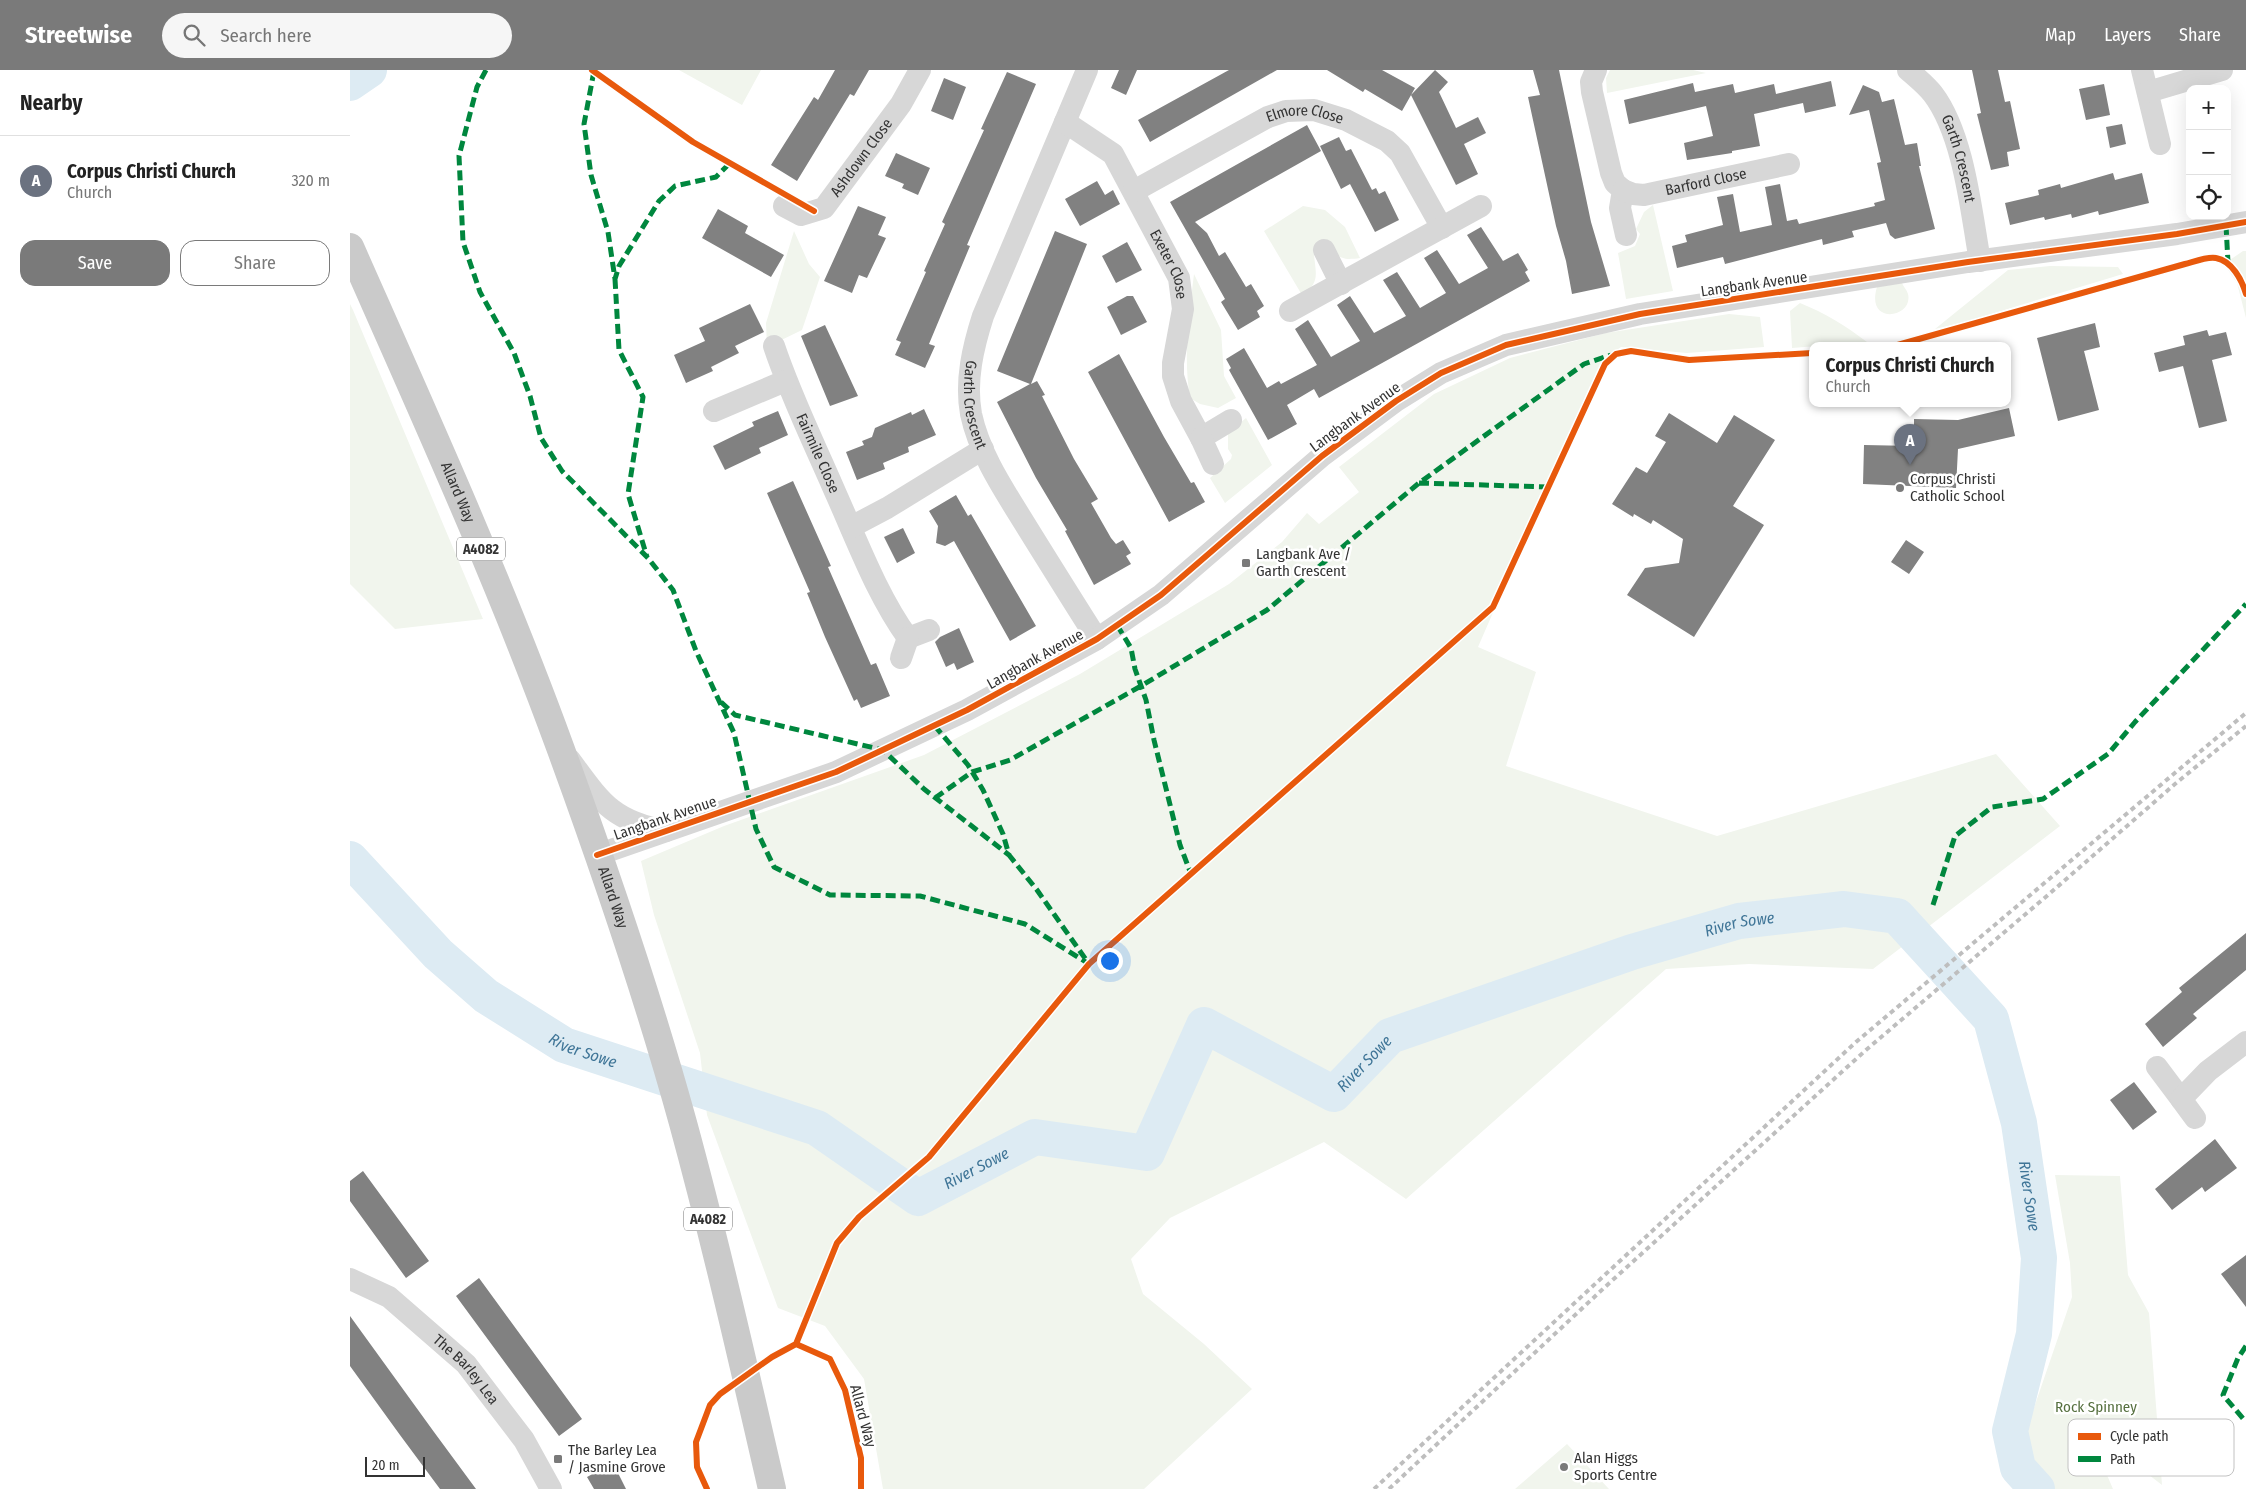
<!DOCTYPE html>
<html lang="en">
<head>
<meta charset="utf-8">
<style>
	:root { --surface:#fff; --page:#f6f6f6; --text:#222; --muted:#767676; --line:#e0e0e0; --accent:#7a7a7a }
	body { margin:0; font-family:"Fira Sans Condensed",sans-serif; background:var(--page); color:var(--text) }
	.controls { position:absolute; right:15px; top:15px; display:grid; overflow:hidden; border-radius:10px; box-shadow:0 5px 20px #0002 }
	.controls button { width:45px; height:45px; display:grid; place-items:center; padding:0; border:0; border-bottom:1px solid var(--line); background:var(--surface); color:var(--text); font:25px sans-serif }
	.scale { position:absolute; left:15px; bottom:12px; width:60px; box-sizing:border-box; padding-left:5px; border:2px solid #333; border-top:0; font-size:14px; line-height:18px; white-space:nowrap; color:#333; -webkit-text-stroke:4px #fff; paint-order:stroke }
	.you { position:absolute; left:759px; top:890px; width:18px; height:18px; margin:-12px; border:4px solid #fff; border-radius:50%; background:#1a73e8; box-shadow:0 0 0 8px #1a73e833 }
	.badge { display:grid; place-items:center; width:32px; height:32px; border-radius:50%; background:var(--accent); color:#fff; font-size:16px; font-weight:700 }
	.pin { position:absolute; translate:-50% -41px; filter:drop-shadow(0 1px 2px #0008) }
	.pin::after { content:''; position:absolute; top:26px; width:18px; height:15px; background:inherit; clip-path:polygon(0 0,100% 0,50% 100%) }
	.popup { position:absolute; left:1459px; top:272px; width:202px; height:65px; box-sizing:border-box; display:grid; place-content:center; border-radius:10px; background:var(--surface); filter:drop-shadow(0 1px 4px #0005); font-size:16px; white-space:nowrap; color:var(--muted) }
	.popup b { font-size:19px; color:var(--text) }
	.popup::after { content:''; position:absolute; left:50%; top:100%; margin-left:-10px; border:10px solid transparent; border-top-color:var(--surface) }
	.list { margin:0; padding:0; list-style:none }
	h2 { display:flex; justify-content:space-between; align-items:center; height:65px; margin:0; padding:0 20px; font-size:21px }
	h2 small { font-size:16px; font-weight:400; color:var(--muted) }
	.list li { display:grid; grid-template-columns:32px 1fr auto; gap:15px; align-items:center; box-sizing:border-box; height:90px; padding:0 20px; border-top:1px solid var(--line) }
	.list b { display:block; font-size:19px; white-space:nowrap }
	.list p { margin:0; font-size:16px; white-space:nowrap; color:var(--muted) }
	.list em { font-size:16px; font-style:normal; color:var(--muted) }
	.actions { display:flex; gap:10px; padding:15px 20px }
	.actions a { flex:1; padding:11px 0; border:1px solid var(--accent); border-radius:15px; text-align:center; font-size:18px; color:var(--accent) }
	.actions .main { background:var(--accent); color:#fff }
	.icon { flex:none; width:28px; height:28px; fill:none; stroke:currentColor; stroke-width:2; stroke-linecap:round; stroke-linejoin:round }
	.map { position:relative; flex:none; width:1896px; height:1419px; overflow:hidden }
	header { display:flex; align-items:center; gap:30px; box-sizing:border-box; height:70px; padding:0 25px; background:var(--accent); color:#fff }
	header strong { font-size:24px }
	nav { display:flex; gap:28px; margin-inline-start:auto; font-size:18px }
	.search { width:350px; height:45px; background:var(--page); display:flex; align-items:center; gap:12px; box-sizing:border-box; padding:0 18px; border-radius:28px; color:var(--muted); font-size:19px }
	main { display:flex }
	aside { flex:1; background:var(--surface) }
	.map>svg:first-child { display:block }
	.green { fill:#f1f5ed }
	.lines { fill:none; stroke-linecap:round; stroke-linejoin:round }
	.river { stroke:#ddebf3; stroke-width:36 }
	.building { fill:#818181 }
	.minor { stroke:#d7d7d7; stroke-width:22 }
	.major { stroke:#cacaca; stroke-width:28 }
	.rail { stroke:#bebebe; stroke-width:4; stroke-dasharray:5 4; stroke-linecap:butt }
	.quiet { stroke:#00873e; stroke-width:5; stroke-dasharray:10 5; stroke-linecap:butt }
	.cycleway-casing { stroke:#fff; stroke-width:9 }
	.cycleway { stroke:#e8590c; stroke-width:6 }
	.poi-dot { fill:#7a7a7a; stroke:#fff; stroke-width:2 }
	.labels { text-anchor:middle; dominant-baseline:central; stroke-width:5; stroke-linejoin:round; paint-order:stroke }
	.shield { fill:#fff; stroke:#707070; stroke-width:1 }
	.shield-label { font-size:14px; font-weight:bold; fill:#333 }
	.street-label { font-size:15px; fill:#333; stroke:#fff }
	.poi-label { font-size:15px; fill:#333; stroke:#fff; text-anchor:start }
	.park-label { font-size:15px; fill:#56703f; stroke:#fff }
	.water-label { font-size:16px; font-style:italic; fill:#3f7597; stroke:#fff }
	.key { fill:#fff; stroke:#c2c2c2; stroke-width:1 }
	.key-label { font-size:14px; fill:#333 }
</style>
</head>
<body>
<header>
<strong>Streetwise</strong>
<div class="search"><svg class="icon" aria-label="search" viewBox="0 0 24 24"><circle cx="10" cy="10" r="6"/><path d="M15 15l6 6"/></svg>Search here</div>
<nav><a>Map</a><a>Layers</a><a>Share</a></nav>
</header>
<main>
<aside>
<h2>Nearby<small></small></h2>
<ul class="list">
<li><span class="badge" style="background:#6b7280">A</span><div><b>Corpus Christi Church</b><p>Church</p></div><em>320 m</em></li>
</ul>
<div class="actions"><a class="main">Save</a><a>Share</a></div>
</aside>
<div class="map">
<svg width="1896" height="1419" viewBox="0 0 1896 1419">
	<rect width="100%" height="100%" fill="#fff"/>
	<path class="green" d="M 329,0 L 411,0 L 392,35 Z
		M 1260,0 L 1343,0 L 1356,3 L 1257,23 L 1256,8 Z
		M 1303,135 L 1323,221 L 1276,229 L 1268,183 L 1285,176 L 1290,164 L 1286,159 L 1294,142 Z
		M 953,136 L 975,140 L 995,157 L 1010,188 C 995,190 989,190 980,176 L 964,185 C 966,204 970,213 952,225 L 914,161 Z
		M 444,161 L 459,194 L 470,207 L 452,260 L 417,277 L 416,253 Z
		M 1893,181 L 1896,181 L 1896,248 L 1887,213 L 1874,194 Z
		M 1700,196 L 1768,197 L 1773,204 L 1618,251 L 1585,259 L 1658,200 Z
		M 844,204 L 871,260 L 874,306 L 886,328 L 868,338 L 850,334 L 840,328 C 833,286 839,246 844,204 Z
		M 1552,213 C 1553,216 1557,220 1558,224 C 1564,248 1515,256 1527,217 Z
		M 1450,233 C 1475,243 1496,256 1517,272 L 1442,278 L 1440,241 Z
		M 0,234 L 3,240 L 133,549 L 45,559 L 0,514 Z
		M 1379,244 L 1410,247 L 1414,277 L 1337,283 L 1271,277 L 1252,292 L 1128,577 L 1186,602 L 1156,696 L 1367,766 L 1646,684 L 1710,756 L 1523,899 L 1399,894 L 1316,899 L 1056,1129 L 974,1072 L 820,1148 L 781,1189 L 793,1224 L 854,1274 L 902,1319 L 794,1419 L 533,1419 L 514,1309 L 475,1256 L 428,1238 L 357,1045 L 350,983 L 304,845 L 291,791 L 374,756 L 574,685 L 730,604 L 879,514 L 932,472 L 957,443 L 969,454 L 1009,422 L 989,397 L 1084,324 L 1160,288 L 1256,263 Z
		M 896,348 L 922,395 L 875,433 L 860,408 L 881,389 L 882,385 L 878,379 L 878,363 Z
		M 1705,1105 L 1770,1106 L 1778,1205 L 1799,1243 L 1812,1415 L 1777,1388 L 1757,1405 L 1763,1419 L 1703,1419 L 1680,1392 L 1677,1358 L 1722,1227 L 1720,1193 Z
		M 1217,1374 L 1259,1419 L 1165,1419 Z"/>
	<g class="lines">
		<g class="river">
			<path d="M 0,13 L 19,0"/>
			<path id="s1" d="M 0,789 L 88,884 L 136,926 L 214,975 L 467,1058 L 568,1128 L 685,1067 L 797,1083 L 854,955 L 984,1024 L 1040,966 L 1282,882 L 1389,851 L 1494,839 L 1547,846 L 1641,949 L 1669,1053 L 1689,1188 L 1684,1264 L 1660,1361 L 1668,1398 L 1687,1419"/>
		</g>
	</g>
	<path class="building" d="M 485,0 L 519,0 L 504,26 L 500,24 L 447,111 L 421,95 L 464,27 L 468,30 Z
		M 769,0 L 787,0 L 776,25 L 761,18 Z
		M 879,0 L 927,0 L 800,72 L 788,50 Z
		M 977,0 L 1032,0 L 1065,18 L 1052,41 L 1015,19 L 1013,22 Z
		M 1085,0 L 1098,12 L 1089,22 L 1106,58 L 1128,47 L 1136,63 L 1114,74 L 1128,104 L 1106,115 L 1061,25 Z
		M 1183,0 L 1209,0 L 1241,152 L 1260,216 L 1222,224 L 1216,191 L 1206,156 L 1178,27 L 1190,25 Z
		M 1622,0 L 1648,0 L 1655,32 L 1660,31 L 1670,79 L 1657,82 L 1659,96 L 1641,100 L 1627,44 L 1631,43 Z
		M 657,2 L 686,14 L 617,175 L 620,176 L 579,274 L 585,276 L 575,298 L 545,285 L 551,272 L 546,270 L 576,202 L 574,201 L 595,154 L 592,152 L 634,60 L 631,59 Z
		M 594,8 L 616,17 L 603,50 L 581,41 Z
		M 1481,11 L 1486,36 L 1455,43 L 1453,33 L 1404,44 L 1410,76 L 1382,81 L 1382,83 L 1337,90 L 1334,73 L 1363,66 L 1356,36 L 1279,54 L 1274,30 L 1343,13 L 1345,22 L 1383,14 L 1385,23 L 1424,14 L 1426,24 Z
		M 1754,14 L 1760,45 L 1736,50 L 1729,19 Z
		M 1513,15 L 1529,22 L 1532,32 L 1544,29 L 1555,75 L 1567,73 L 1571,96 L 1569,96 L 1585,159 L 1545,169 L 1540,165 L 1536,153 L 1502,161 L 1504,167 L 1473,175 L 1472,169 L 1375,194 L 1373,187 L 1327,198 L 1322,176 L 1337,172 L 1335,165 L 1373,155 L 1367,127 L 1383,124 L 1390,162 L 1422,155 L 1415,117 L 1430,114 L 1437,151 L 1447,149 L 1449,154 L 1525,136 L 1524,133 L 1535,130 L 1527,93 L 1531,92 L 1519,40 L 1499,45 Z
		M 1772,54 L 1776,74 L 1760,78 L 1756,57 Z
		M 957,55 L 971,81 L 845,152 L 857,163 L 869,186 L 875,182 L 896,217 L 901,214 L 914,236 L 907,241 L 910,247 L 888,260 L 871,232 L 875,229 L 820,132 Z
		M 989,67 L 996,81 L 1001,79 L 1022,120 L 1026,118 L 1029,124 L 1035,121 L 1049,150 L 1025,162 L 1000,114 L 991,119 L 970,76 Z
		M 546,83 L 580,98 L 568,125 L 552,118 L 554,114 L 535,106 Z
		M 1763,103 L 1765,110 L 1792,103 L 1799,133 L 1749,145 L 1748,141 L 1722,148 L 1721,144 L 1695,150 L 1694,147 L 1660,155 L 1655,133 L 1689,125 L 1688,120 L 1710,114 L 1711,118 Z
		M 747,111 L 755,125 L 763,120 L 770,134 L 730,156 L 715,129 Z
		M 508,136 L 536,147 L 528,165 L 536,168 L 517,208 L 509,205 L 502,223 L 474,211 Z
		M 368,139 L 398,156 L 395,163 L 434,185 L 421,207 L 352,168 Z
		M 1131,157 L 1153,191 L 1168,183 L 1178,200 L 1175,202 L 1180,211 L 969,328 L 964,319 L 937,335 L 947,354 L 918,370 L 879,300 L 881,298 L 876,289 L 894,278 L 917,318 L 929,311 L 931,314 L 967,295 L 945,259 L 958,250 L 981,287 L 1010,271 L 987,235 L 1000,226 L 1024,263 L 1056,246 L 1033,210 L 1047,202 L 1070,238 L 1096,223 L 1074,188 L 1087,180 L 1109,214 L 1138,198 L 1117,165 Z
		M 705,161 L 737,174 L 681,314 L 687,311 L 695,325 L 692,326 L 724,389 L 748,429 L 741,433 L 761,468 L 766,474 L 773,470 L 781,483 L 776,486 L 781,494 L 744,515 L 715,461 L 717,460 L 686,408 L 647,332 L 680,314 L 647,301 Z
		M 777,172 L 792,200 L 766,213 L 752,186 Z
		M 777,226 L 783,226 L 797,252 L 771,265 L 757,237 Z
		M 400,234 L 414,262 L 385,276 L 389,283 L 361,297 L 363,301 L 336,313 L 324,285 L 355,271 L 349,258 Z
		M 1745,253 L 1750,277 L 1734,281 L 1749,340 L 1708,351 L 1687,268 Z
		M 475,255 L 508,326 L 480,336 L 451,266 Z
		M 1857,260 L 1859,266 L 1876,262 L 1882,285 L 1862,290 L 1877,351 L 1849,358 L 1833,296 L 1809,302 L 1804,283 L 1835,275 L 1833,266 Z
		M 769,284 L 814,367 L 841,413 L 844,412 L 855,432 L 819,452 L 738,302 Z
		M 1659,338 L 1665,366 L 1608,379 L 1606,418 L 1513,414 L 1514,375 L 1564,376 L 1564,349 L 1608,350 Z
		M 574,339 L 586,365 L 558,377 L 559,382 L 533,393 L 535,399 L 507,410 L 496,382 L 514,375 L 512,371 L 522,367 L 525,358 L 561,342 L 562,345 Z
		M 428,341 L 438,365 L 409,378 L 411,383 L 375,400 L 363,376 L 404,356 L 402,352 Z
		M 1319,343 L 1367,373 L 1384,345 L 1425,370 L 1383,436 L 1414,455 L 1344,567 L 1277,525 L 1295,498 L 1329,493 L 1333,469 L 1303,450 L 1301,454 L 1284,444 L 1283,447 L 1262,434 L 1286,397 L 1297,403 L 1316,372 L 1305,366 Z
		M 443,411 L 481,496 L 478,497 L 521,595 L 526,593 L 540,626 L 511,638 L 507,629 L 504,631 L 475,567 L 457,523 L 460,522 L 417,423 Z
		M 606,425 L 618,446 L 621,444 L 686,556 L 660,571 L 604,471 L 595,476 L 586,473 L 588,456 L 579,441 Z
		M 553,458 L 565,483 L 547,493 L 534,467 Z
		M 1556,470 L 1574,482 L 1559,504 L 1541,492 Z
		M 609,558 L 624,592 L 607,600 L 604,593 L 596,597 L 585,572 L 590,567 Z
		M 1896,863 L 1896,900 L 1843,944 L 1847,948 L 1813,977 L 1795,954 L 1832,922 L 1829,918 Z
		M 1784,1012 L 1807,1042 L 1783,1060 L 1760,1030 Z
		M 1865,1069 L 1887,1098 L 1855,1122 L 1852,1117 L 1822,1140 L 1805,1119 Z
		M 13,1101 L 79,1191 L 56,1208 L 0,1131 L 0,1111 Z
		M 1896,1185 L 1896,1237 L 1871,1204 Z
		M 129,1208 L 232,1349 L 209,1366 L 106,1226 Z
		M 0,1246 L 84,1362 L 126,1419 L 90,1419 L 50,1365 L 0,1296 Z
		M 263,1393 L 276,1419 L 244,1419 L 237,1407 Z"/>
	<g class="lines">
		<g class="minor">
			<path id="s2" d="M 737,0 L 633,246 C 623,277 615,311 621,344 C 630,386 656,423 678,459 C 701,496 724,533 747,569"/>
			<path d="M 1246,0 L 1241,12 L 1242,22 L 1261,103 L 1265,113 L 1273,120 L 1270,138 L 1276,165"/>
			<path id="s3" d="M 1558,0 C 1567,8 1576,15 1583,24 C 1614,65 1621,141 1630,191"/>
			<path d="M 1792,0 L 1810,74"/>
			<path d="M 1798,22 L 1872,0"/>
			<path id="s4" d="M 715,52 L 763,84 L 829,208 L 833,239 L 823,293 L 823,306 L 831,331 L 851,368 L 881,350"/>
			<path id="s5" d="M 1273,120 L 1283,124 L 1294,125 L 1439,94"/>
			<path id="s6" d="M 784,121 L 918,47 L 936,41 L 964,40 L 996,50 L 1037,71 L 1050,83 L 1092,158"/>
			<path id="s7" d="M 434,136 L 451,145 L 474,138 L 551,34 L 570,0"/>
			<path d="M 974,180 L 991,214"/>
			<path d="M 940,241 L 1131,136"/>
			<path id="s8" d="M 424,276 C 441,327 465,375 486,424 C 508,473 527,525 558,568 L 579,560"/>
			<path d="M 364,341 L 435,311"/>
			<path d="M 851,368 L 863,394"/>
			<path d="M 501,457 L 537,438 L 633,379"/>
			<path d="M 551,588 L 558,568"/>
			<path d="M 220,690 C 251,732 262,751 316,761"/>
			<path d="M 247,785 L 486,702 L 617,640 L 747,569 L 811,525 L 972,386 L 1046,331 L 1091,303 L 1156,275 L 1290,244 L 1618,192 L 1827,164 L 1896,152"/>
			<path d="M 1807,997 L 1831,1029"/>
			<path d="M 1845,1048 L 1831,1029 L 1858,1001 L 1896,972"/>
			<path id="s9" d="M 0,1209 L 39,1227 L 116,1294 L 174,1370 L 201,1419"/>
		</g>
		<path class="major" id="s10" d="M 0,177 C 73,342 148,507 210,677 C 255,800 298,926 333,1053 C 366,1174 394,1297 422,1419"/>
		<path class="rail" d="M 1024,1419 L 1506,972 L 1896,643
			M 1039,1419 L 1255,1217 L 1516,980 L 1698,825 L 1825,714 L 1896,656"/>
		<path class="quiet" d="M 136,0 L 127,17 L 109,86 L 113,172 L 130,222 L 164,283 L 180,326 L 191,368 L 212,401 L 298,488 L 323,520 L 346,581 L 384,663 L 406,759 L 424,797 L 480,825 L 570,826 L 675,854 L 739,894 L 687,820 L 659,785 L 653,764 L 633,720 L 618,695 L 584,655
			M 244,1 L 234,54 L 241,105 L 258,162 L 265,209 L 269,196 L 309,131 L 325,116 L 366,107 L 380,93
			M 1876,155 L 1878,193
			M 265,209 L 269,280 L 293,327 L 278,424 L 297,487
			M 1069,413 L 1198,417
			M 767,555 L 781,578 L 785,599 L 796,630 L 804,670 L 830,775 L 841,804
			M 371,632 L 385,645 L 533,680 L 574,719 L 659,785
			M 585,728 L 622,702 L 660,690 L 791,616 L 917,540 L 1069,413 L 1234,294 L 1261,285
			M 1583,835 L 1605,766 L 1642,737 L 1693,729 L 1758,684 L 1785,652 L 1896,534
			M 1896,1276 L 1888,1288 L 1873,1325 L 1896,1352"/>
		<g class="cycleway-casing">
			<path id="cycleway" d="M 242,0 L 343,72 L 464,141
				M 1544,276 L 1835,194 C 1843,192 1858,186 1866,188 C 1882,191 1892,210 1896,224
				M 247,785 L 486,702 L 617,640 L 747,569 L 811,525 L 972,386 L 1046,331 L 1091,303 L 1156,275 L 1290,244 L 1618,192 L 1827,164 L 1896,152
				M 446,1274 L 480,1289 L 495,1320 L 511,1388 L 511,1419
				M 357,1419 L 347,1397 L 346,1372 L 360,1335 L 370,1324 L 422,1287 L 446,1274 L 487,1173 L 509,1147 L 579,1087 L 739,894 L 1143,537 L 1255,294 L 1266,284 L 1281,281 L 1339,290 L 1462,283"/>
		</g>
		<use href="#cycleway" class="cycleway"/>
	</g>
	<g class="poi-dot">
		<circle cx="1550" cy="418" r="5"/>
		<rect x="891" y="488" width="10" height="10" rx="2.5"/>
		<rect x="203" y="1384" width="10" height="10" rx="2.5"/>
		<circle cx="1214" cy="1397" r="5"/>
	</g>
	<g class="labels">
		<g class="shield">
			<rect x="107" y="467.5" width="48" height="23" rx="4"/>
			<rect x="334" y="1137.5" width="48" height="23" rx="4"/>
		</g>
		<g class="shield-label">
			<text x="131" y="479">A4082</text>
			<text x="358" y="1149">A4082</text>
		</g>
		<g class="street-label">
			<text stroke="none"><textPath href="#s6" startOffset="191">Elmore Close</textPath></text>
			<text stroke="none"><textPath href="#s7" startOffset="106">Ashdown Close</textPath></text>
			<text stroke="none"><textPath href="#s3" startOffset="105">Garth Crescent</textPath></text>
			<text stroke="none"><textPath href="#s5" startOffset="85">Barford Close</textPath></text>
			<text stroke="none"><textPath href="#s4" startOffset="182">Exeter Close</textPath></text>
			<text transform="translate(1404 214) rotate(-8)">Langbank Avenue</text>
			<text stroke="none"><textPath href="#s2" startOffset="358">Garth Crescent</textPath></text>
			<text transform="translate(1005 347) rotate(-36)">Langbank Avenue</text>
			<text stroke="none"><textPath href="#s8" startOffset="116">Fairmile Close</textPath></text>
			<text stroke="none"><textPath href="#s10" startOffset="268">Allard Way</textPath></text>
			<text transform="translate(685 589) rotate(-29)">Langbank Avenue</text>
			<text transform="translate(315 748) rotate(-19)">Langbank Avenue</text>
			<text stroke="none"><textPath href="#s10" startOffset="702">Allard Way</textPath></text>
			<text stroke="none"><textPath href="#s9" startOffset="149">The Barley Lea</textPath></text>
			<text transform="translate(513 1346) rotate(75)">Allard Way</text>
		</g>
		<g class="poi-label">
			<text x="1560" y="409">Corpus Christi<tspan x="1560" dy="17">Catholic School</tspan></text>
			<text x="906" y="484">Langbank Ave /<tspan x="906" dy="17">Garth Crescent</tspan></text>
			<text x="218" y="1380">The Barley Lea<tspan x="218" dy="17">/ Jasmine Grove</tspan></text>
			<text x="1224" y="1388">Alan Higgs<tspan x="1224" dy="17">Sports Centre</tspan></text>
		</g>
		<g class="park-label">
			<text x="1746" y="1337">Rock Spinney</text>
		</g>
		<g class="water-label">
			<text stroke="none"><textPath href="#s1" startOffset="1655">River Sowe</textPath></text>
			<text stroke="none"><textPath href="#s1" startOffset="305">River Sowe</textPath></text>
			<text stroke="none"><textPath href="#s1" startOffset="1250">River Sowe</textPath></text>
			<text stroke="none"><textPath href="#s1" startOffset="740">River Sowe</textPath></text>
			<text stroke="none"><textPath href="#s1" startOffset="2135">River Sowe</textPath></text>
		</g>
	</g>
	<rect x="1718" y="1349" width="166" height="57" rx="8" class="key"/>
	<rect x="1728" y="1363" width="23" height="7" fill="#e8590c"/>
	<rect x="1728" y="1386" width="23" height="6" fill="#00873e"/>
	<g class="key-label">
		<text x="1760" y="1371">Cycle path</text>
		<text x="1760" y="1394">Path</text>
	</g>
</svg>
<div class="controls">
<button>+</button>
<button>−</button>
<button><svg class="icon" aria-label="locate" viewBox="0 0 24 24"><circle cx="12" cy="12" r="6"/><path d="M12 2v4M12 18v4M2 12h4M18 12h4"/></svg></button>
</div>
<div class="scale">20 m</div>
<div class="you"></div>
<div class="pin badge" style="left:1560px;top:395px;background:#6b7280">A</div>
<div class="popup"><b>Corpus Christi Church</b>Church</div>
</div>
</main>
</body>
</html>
